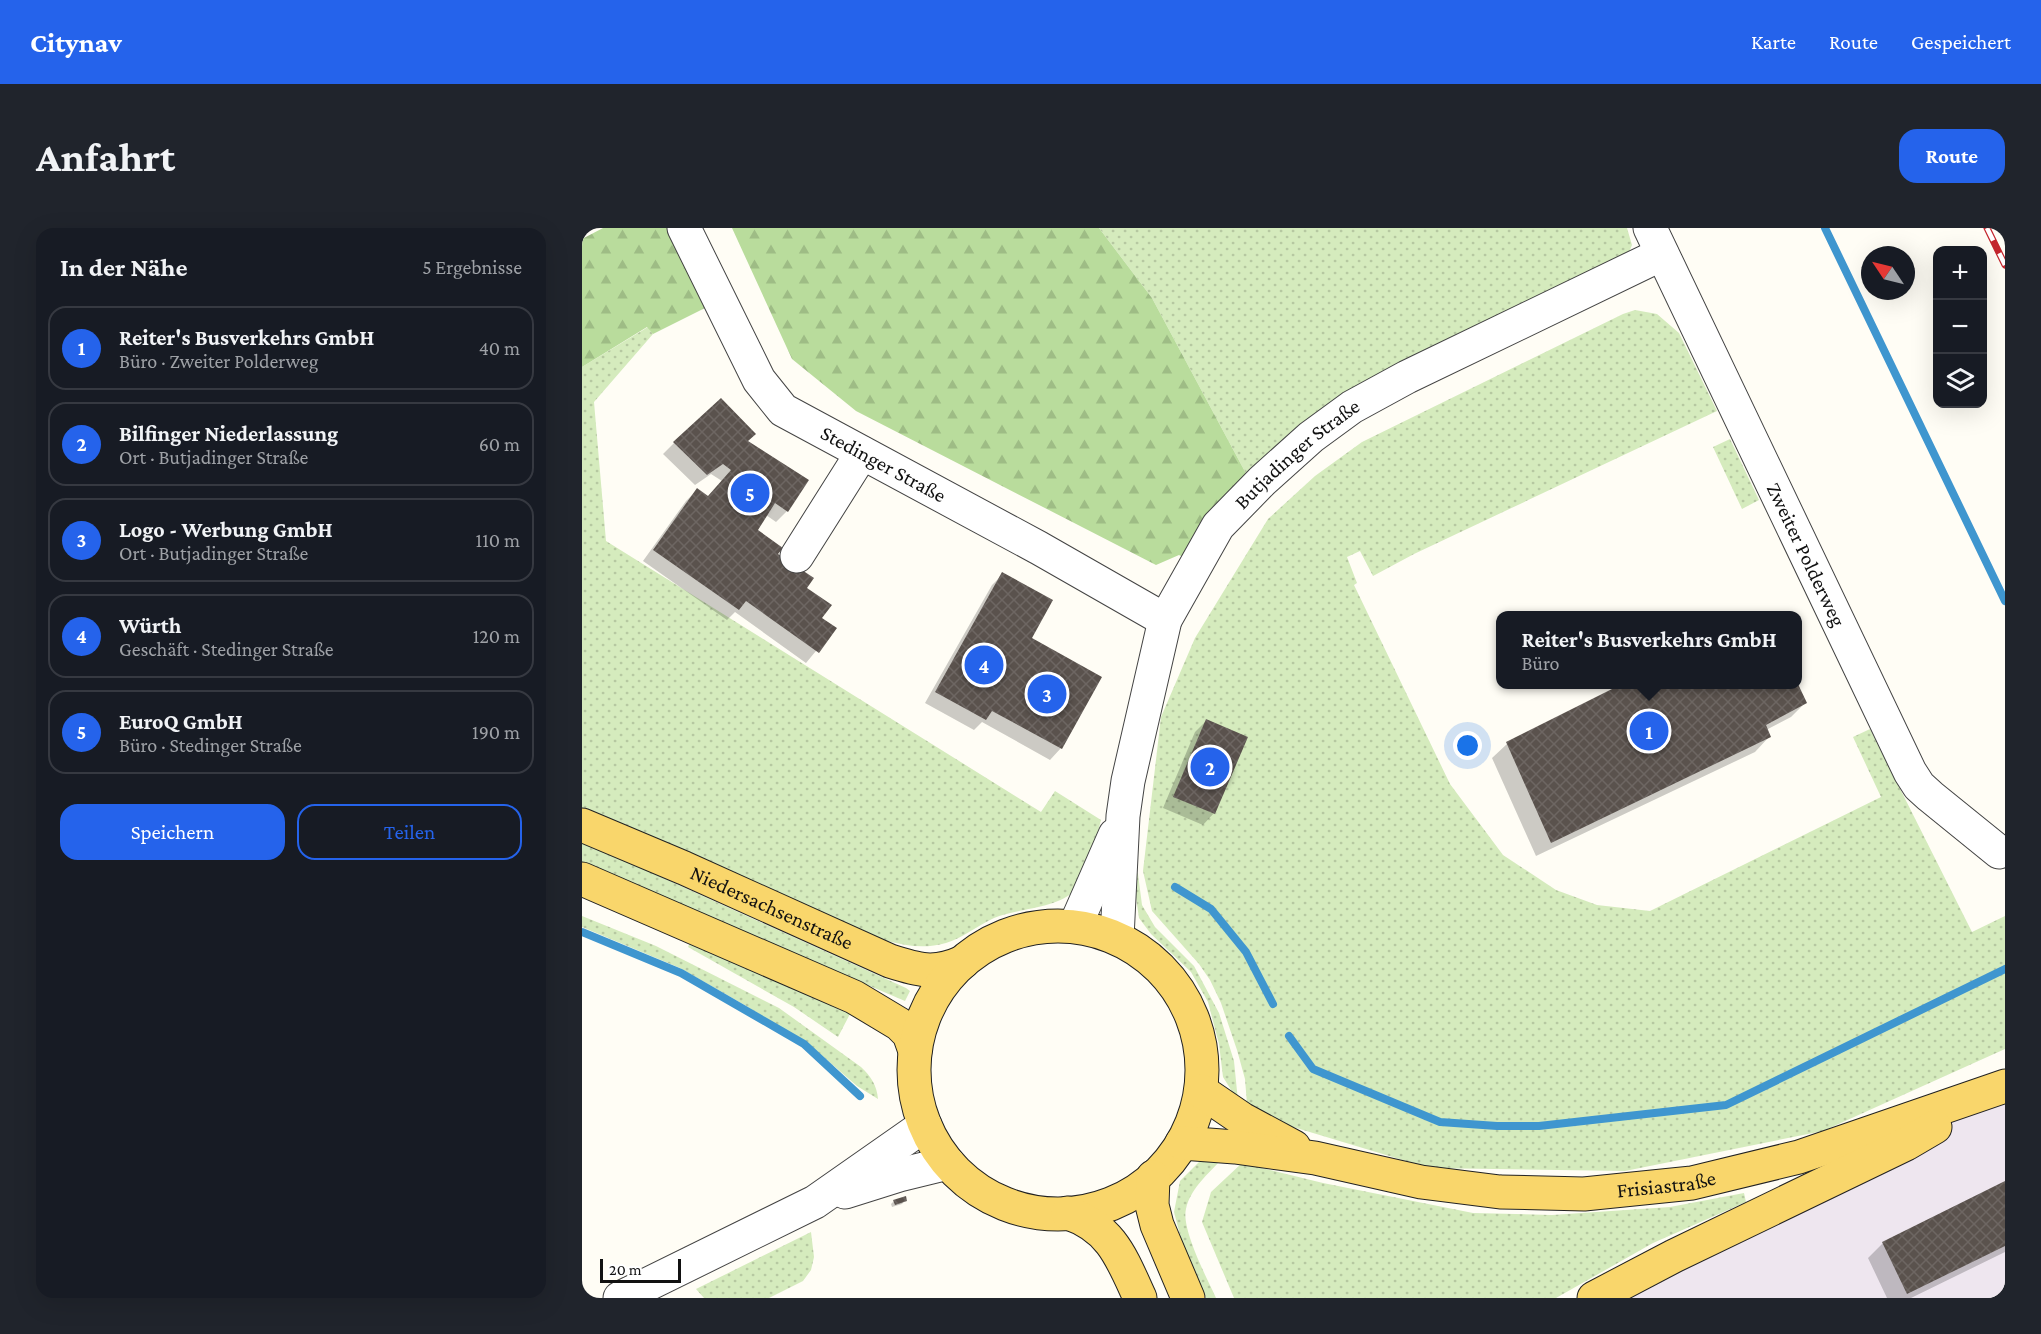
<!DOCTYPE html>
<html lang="de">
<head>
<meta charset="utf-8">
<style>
	:root { --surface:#171b24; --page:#20242c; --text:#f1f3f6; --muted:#9ea1a6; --line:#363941; --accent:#2563eb }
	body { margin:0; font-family:"Crimson Pro",serif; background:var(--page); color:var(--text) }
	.controls { position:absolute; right:18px; top:18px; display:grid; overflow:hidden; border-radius:12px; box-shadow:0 6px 24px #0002 }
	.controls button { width:54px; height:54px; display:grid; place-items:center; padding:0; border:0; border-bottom:2px solid var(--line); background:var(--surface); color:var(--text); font:30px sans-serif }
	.compass { position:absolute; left:1279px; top:18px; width:54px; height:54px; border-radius:50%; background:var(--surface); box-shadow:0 6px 24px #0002; rotate:305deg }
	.scale { position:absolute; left:18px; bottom:15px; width:81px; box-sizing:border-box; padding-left:6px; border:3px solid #111; border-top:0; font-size:16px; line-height:21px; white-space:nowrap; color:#111; -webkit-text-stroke:4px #fff; paint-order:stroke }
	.you { position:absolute; left:886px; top:518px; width:21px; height:21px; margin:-15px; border:4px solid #fff; border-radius:50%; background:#1a73e8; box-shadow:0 0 0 9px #1a73e833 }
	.badge { display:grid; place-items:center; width:39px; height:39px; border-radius:50%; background:var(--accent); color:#fff; font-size:20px; font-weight:700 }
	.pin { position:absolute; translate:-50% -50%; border:3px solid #fff; box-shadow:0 2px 6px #0006 }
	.popup { position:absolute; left:914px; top:383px; width:306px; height:78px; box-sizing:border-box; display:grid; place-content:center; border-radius:12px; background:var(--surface); filter:drop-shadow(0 2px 4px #0005); font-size:20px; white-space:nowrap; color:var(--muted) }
	.popup b { font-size:22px; color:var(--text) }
	.popup::after { content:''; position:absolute; left:50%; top:100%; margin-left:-12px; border:12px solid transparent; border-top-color:var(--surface) }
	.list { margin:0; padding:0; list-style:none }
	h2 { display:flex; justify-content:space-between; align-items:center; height:78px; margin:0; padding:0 24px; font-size:26px }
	h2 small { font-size:20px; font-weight:400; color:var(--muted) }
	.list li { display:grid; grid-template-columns:39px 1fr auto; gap:18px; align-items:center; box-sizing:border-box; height:84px; margin:0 12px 12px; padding:0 12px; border:2px solid var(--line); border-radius:18px }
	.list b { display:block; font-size:22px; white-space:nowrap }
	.list p { margin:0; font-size:20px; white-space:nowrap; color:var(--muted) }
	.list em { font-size:20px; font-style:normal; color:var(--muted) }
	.actions { display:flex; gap:12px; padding:18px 24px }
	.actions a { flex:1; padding:14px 0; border:2px solid var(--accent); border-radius:18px; text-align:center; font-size:21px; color:var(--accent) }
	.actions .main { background:var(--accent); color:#fff }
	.icon { flex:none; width:33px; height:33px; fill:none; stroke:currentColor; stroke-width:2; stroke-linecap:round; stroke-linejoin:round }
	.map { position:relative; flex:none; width:1423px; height:1070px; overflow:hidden; border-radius:18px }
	header { display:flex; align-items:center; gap:36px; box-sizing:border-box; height:84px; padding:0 30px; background:var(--accent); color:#fff }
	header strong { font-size:28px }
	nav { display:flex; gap:33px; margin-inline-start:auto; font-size:21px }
	.intro { display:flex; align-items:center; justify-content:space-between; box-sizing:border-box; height:144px; padding:0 36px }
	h1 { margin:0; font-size:42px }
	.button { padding:15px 27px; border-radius:18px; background:var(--accent); color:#fff; font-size:21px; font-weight:700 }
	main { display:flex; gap:36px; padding:0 36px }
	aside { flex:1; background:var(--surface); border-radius:18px; box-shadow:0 6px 24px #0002 }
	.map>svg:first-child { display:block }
	.industrial { fill:#eee6ef }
	.grass { fill:url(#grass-dots) }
	.forest { fill:url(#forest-firs) }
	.shadow { fill:#0003 }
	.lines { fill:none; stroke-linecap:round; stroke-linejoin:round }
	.stream { stroke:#3f96cf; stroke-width:8 }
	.building { fill:url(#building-cross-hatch) }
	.minor-casing { stroke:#444; stroke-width:35 }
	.major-casing { stroke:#222; stroke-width:35 }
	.minor { stroke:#fff; stroke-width:33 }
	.major { stroke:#f9d66b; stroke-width:33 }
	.rail-casing { stroke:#c4262e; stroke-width:7 }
	.rail { stroke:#fff; stroke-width:4.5; stroke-dasharray:14; stroke-linecap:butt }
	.labels { text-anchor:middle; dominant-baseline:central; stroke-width:6; stroke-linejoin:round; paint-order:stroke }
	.street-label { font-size:21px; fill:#111; stroke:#fff }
</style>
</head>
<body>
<header>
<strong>Citynav</strong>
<nav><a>Karte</a><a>Route</a><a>Gespeichert</a></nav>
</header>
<div class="intro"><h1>Anfahrt</h1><a class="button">Route</a></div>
<main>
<aside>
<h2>In der Nähe<small>5 Ergebnisse</small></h2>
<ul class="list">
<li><span class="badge">1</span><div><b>Reiter's Busverkehrs GmbH</b><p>Büro · Zweiter Polderweg</p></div><em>40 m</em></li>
<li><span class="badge">2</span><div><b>Bilfinger Niederlassung</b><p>Ort · Butjadinger Straße</p></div><em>60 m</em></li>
<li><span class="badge">3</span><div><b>Logo - Werbung GmbH</b><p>Ort · Butjadinger Straße</p></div><em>110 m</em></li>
<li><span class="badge">4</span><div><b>Würth</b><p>Geschäft · Stedinger Straße</p></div><em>120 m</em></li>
<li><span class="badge">5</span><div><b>EuroQ GmbH</b><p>Büro · Stedinger Straße</p></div><em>190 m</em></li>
</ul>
<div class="actions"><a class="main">Speichern</a><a>Teilen</a></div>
</aside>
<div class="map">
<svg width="1423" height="1070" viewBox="0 0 1423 1070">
	<defs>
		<pattern id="grass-dots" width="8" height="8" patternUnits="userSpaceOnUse" patternTransform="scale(1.5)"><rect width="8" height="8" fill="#d5ebbd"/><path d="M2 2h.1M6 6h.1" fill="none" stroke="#b6c8a1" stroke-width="1.8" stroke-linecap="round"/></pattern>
		<pattern id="forest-firs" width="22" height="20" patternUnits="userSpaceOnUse" patternTransform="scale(1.5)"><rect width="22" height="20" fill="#b9dc9c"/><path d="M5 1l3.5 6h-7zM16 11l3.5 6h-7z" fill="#9ebc85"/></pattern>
		<pattern id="building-cross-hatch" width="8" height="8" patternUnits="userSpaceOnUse" patternTransform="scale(1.5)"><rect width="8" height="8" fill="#5a524d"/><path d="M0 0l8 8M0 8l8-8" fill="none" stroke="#6d6662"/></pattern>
	</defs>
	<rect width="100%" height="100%" fill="#fffdf5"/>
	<path class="industrial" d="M 1423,858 L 1423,1070 L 1012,1070 Z"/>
	<path class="grass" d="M 517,0 L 1045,0 L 1050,17 L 1042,36 L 668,253 L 570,70 Z
		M 1053,82 L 1075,86 L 1097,105 L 1135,183 L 832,326 L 791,348 L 778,323 L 765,329 L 775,355 L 772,357 L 868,556 L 921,627 L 974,662 L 1015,677 L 1068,683 L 1299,569 L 1271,509 L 1288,501 L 1390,704 L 1423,688 L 1423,821 L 1241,903 L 1043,943 L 847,940 L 671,887 L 665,876 L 663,851 L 655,822 L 639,775 L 628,752 L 617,736 L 570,683 L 561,643 L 579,489 L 613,410 L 686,291 L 733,248 L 780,214 L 1041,86 Z
		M 66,99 L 71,106 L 12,174 L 24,313 L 459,584 L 473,563 L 519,592 C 513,615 509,642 494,661 C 477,681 435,680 412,690 C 396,697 381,710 364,715 C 343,721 325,718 305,713 L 112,627 L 0,580 L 0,139 Z
		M 1148,211 L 1177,272 L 1160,281 L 1131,219 Z
		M 0,615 L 46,634 L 324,760 L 328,763 L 323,773 L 0,635 Z
		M 553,642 L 556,646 L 560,677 L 573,699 L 612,738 L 637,785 L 652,833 L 656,873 L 641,849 L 637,816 L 626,774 L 609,744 L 569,706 L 557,690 L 553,663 Z
		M 0,688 L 74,718 L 197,780 L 279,839 C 289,848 295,858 296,871 L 275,858 L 229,818 L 166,779 L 98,740 L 0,699 Z
		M 108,715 L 147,731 L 268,786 L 256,809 L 212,779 L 106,719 Z
		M 636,931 L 636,935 C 624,948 608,962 604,981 C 599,1001 625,1050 634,1070 L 624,1070 L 602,1022 L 592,984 L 598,953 L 617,934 Z
		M 660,935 L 741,955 L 891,985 L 970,987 L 1088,979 L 1162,965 L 1164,974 L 1071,1015 L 974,1070 L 652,1070 L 620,994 L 629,964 Z
		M 229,1004 L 232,1029 L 229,1042 L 221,1053 L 187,1070 L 122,1070 L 114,1061 Z"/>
	<path class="forest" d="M 21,0 L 85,0 L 125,79 L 71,106 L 65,99 L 0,139 L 0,11 Z
		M 150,0 L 517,0 L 570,70 L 668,253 L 605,331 L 597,327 L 574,337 L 274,183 L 210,131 Z"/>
	<path class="shadow" d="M 164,214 L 205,283 L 194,294 L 184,287 L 174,303 L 223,360 L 238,391 L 253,400 L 224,435 L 153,384 L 145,392 L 61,333 L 104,273 L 115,262 L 126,269 L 140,253 L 129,246 L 113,257 L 81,226 L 92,215 Z
		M 421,346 L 448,411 L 479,520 L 468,532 L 400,494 L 392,502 L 343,475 L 410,357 Z
		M 1223,475 L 1209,489 L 1184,502 L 1187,509 L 1173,524 L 954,628 L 910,530 L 925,516 Z
		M 624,493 L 664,510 L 632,585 L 621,597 L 581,580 L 613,504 Z
		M 1423,955 L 1423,1024 L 1329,1070 L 1305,1070 L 1286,1030 L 1301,1015 Z
		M 323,972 L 320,976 L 310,979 L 309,976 L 312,973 Z
		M 1423,1060 L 1423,1070 L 1412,1070 L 1421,1061 Z"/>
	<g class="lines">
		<path class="stream" d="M 1243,0 L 1423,373
			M 593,659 L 629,681 L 664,724 L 691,776
			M 0,704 L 99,745 L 222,816 L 278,868
			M 707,808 L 731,841 L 858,894 L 915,898 L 957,898 L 1144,877 L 1423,741"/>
	</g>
	<path class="building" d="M 139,170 L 174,206 L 166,213 L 227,252 L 206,284 L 193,275 L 176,302 L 201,320 L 196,326 L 232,350 L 225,360 L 250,377 L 240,390 L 255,400 L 237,425 L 164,373 L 157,382 L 71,322 L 115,260 L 126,268 L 149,242 L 141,236 L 125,247 L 91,214 Z
		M 420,344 L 471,372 L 450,410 L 520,449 L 480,521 L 410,483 L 404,492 L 353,464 Z
		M 1040,456 L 1216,456 L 1225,475 L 1184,497 L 1189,509 L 969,615 L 924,514 Z
		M 624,491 L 666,509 L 633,586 L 591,569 Z
		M 1423,953 L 1423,1018 L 1325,1066 L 1300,1014 Z
		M 324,968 L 325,973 L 313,977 L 311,972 Z"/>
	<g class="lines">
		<g class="minor-casing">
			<g id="minor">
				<path id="s1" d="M 102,0 L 177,152 L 201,182 L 457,320 L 583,392"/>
				<path id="s2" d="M 1068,0 L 1328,544 L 1337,558 L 1348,568 L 1417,624"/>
				<path d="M 215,328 L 280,225"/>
				<path d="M 493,698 L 533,607"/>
				<path id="s3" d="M 535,710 L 541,588 L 546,553 L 583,392 L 636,298 L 680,253 L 729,209 L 770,179 L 825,149 L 1080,26"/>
				<path d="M 263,964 L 317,947 L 366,935"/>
				<path d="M 38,1070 L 233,974 L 343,897"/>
			</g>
		</g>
		<g class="major-casing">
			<g id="major">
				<path id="s4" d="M 0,597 L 102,640 L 308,733 C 336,742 352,747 381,734"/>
				<path d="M 0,651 L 272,769 L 317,796 L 327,806 L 333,823"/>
				<circle cx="476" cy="842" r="144"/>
				<path d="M 619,863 L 660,891 L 712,919"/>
				<path id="s5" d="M 600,915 L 653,919 L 733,930 L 839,954 L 918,964 L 1002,966 L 1110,955 L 1217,929 L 1423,858"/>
				<path d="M 571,949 L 570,977 L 575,997 L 606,1070"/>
				<path d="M 486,985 C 530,1000 540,1031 558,1070"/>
				<path d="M 1012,1070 L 1092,1028 L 1324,916 L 1353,899"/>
			</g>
		</g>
		<use href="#minor" class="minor"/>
		<use href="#major" class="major"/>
		<g class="rail-casing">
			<path id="rail" d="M 1405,0 L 1423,37"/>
		</g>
		<use href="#rail" class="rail"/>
	</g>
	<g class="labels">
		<g class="street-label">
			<text stroke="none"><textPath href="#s3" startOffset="538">Butjadinger Straße</textPath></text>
			<text stroke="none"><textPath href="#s1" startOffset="322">Stedinger Straße</textPath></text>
			<text stroke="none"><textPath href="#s2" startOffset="362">Zweiter Polderweg</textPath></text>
			<text stroke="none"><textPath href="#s4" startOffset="207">Niedersachsenstraße</textPath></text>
			<text stroke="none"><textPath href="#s5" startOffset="489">Frisiastraße</textPath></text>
		</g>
	</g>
</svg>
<div class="controls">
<button>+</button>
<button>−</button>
<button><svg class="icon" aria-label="layers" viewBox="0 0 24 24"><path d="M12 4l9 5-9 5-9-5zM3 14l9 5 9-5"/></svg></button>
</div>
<svg class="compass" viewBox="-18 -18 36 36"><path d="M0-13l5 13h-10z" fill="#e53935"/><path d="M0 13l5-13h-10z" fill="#9ea1a6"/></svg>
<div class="scale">20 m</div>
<div class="you"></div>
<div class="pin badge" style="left:1067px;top:503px">1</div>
<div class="popup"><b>Reiter's Busverkehrs GmbH</b>Büro</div>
<div class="pin badge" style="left:628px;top:539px">2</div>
<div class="pin badge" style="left:465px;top:466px">3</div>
<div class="pin badge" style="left:402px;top:437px">4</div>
<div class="pin badge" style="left:168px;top:265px">5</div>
</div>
</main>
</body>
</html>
